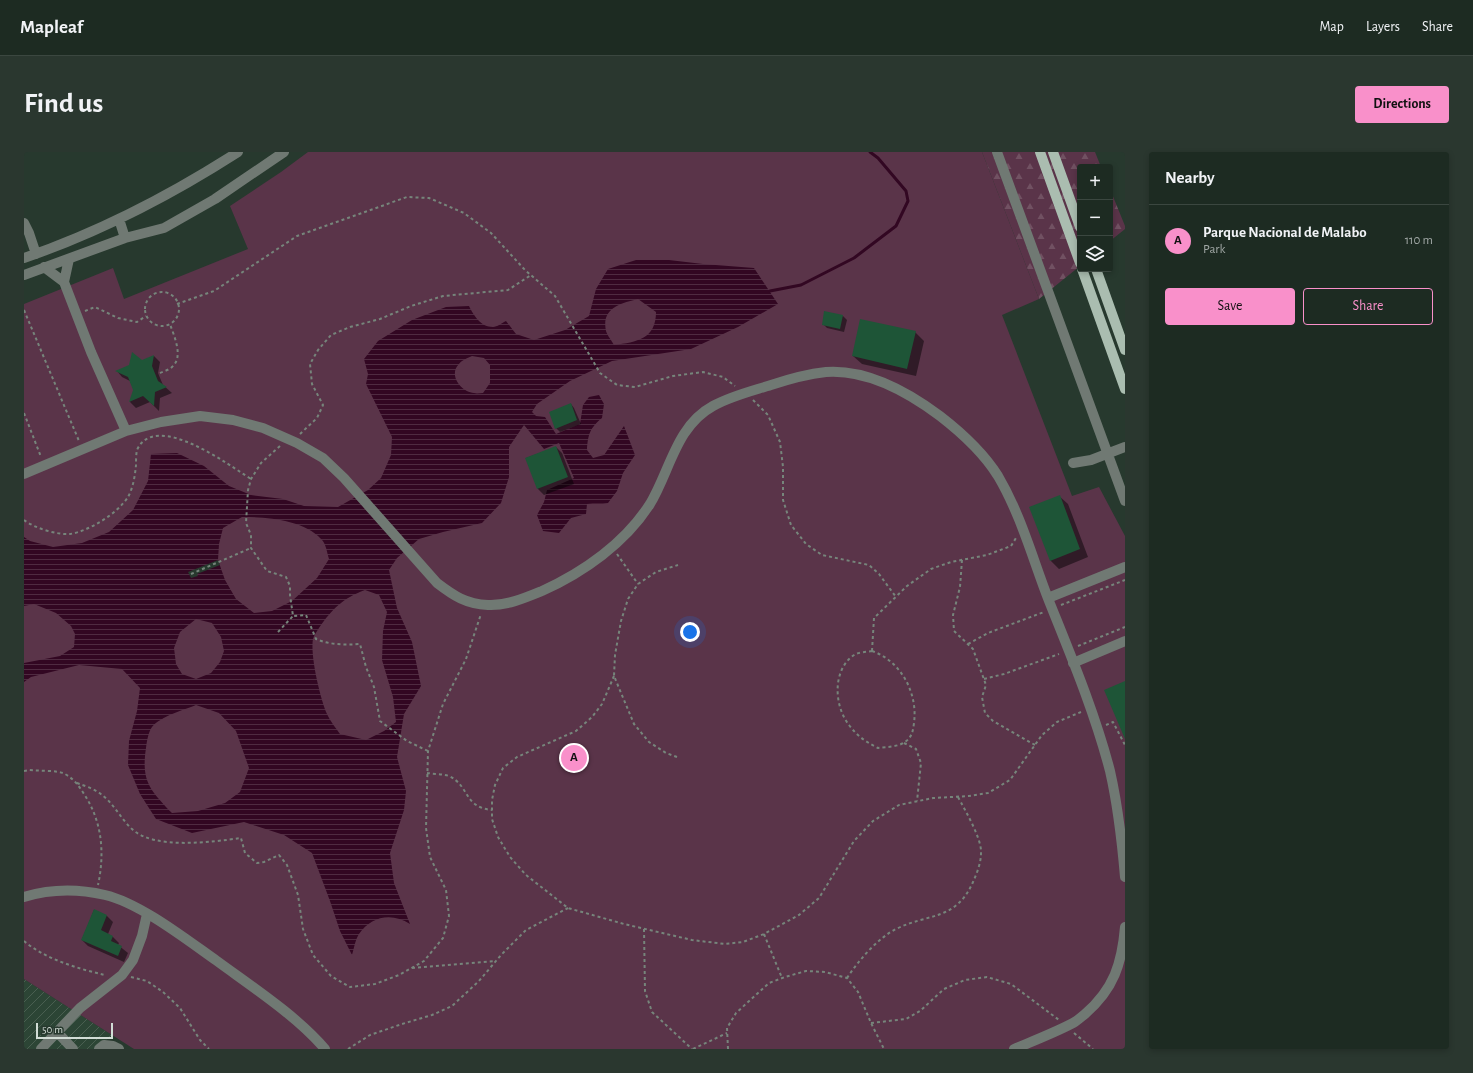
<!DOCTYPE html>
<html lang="en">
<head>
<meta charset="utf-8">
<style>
	:root { --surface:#1d2b22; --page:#2a372f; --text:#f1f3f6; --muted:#a0a7a5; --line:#3b4740; --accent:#f990ca }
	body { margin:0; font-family:"Alegreya Sans",sans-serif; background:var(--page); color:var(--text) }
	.controls { position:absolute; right:12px; top:12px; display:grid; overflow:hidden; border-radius:4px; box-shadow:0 2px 6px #0003 }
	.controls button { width:36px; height:36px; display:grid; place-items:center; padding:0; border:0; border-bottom:1px solid var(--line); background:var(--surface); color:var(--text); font:20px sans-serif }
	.scale { position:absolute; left:12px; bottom:10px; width:77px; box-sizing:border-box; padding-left:4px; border:2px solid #d1dcd5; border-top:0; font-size:11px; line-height:14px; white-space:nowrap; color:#d1dcd5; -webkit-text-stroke:3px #27392e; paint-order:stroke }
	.you { position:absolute; left:666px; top:480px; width:14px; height:14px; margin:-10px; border:3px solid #fff; border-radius:50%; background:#1a73e8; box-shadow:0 0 0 6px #1a73e833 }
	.badge { display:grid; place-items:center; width:26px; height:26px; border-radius:50%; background:var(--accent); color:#111; font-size:13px; font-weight:700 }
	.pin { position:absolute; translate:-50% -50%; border:2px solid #fff; box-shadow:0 1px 4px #0006 }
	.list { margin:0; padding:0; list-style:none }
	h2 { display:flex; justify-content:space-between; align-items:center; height:52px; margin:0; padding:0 16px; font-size:17px }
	h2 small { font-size:13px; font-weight:400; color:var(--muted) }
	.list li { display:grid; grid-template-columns:26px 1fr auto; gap:12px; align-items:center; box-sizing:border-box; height:72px; padding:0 16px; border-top:1px solid var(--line) }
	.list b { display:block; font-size:15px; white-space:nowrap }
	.list p { margin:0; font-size:13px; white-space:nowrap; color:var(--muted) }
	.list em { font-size:13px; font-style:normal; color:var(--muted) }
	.actions { display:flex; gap:8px; padding:12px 16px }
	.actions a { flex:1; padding:9px 0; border:1px solid var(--accent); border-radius:4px; text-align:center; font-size:14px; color:var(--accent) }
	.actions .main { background:var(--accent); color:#111 }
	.icon { flex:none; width:22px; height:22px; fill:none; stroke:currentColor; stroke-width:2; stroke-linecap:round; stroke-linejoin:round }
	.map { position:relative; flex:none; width:1101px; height:897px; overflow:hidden; border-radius:4px }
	header { display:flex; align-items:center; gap:24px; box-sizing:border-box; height:56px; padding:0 20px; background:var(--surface); border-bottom:1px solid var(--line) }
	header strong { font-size:19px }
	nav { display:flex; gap:22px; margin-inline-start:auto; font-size:14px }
	.intro { display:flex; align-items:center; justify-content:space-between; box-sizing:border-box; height:96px; padding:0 24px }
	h1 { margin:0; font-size:28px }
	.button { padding:10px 18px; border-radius:4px; background:var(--accent); color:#111; font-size:14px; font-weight:700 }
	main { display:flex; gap:24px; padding:0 24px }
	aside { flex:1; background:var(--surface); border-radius:4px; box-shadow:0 2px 6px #0003 }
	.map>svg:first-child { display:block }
	.industrial { fill:url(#industrial-furrows) }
	.forest { fill:url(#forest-firs) }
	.park { fill:#5a3449 }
	.water { fill:url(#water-rules); fill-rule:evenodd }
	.pier { fill:#27392e }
	.shadow { fill:#0007 }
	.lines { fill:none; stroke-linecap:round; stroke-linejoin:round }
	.stream { stroke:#320722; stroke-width:3 }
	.building { fill:#1e5537 }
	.path { stroke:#76857b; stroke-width:2; stroke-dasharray:3 3; stroke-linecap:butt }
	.minor { stroke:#707973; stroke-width:10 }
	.major { stroke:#aabdb0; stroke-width:10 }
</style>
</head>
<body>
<header>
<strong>Mapleaf</strong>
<nav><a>Map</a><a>Layers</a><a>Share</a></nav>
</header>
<div class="intro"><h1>Find us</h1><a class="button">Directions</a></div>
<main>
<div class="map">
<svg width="1101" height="897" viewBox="0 0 1101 897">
	<defs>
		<pattern id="industrial-furrows" width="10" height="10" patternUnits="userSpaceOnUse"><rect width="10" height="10" fill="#2c4535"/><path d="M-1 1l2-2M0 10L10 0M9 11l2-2" fill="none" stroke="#4a5f51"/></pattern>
		<pattern id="forest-firs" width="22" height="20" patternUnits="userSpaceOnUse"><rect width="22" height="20" fill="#5a3449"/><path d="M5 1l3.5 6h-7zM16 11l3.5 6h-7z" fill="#715162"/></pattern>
		<pattern id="water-rules" width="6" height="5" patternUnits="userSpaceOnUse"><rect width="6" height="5" fill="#320722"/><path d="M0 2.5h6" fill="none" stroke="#4f2b41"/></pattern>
	</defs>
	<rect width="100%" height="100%" fill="#27392e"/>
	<path class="industrial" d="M 0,827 L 88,883 L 70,897 L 0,897 Z"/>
	<path class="forest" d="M 958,0 L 1071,0 L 1077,15 L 1056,15 L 1056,114 L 1015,147 Z
		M 1086,37 L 1101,74 L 1101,77 L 1086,89 Z"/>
	<path class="park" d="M 284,0 L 958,0 L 1015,147 L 978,163 L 1048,344 L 1075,335 L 1101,384 L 1101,897 L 110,897 L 0,827 L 0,152 L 89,116 L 100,147 L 224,97 L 206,54 L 257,20 Z"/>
	<path class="water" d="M 612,108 L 645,108 L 679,112 L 730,116 L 754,152 L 714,175 L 667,197 L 588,209 L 546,229 L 513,252 L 508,260 L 512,264 L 521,265 L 532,282 L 556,272 L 559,253 L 565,245 L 575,243 L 580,252 L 578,266 C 566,276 564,282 563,298 L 569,306 L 580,303 L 600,274 L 611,303 L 599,321 L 593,339 L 584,351 C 577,352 571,351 563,352 L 562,362 L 547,366 L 535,381 L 519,379 L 513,363 L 520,350 L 523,338 L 550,326 L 535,291 L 520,297 L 500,273 L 485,295 L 485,325 L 477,351 L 458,371 L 419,380 L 395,387 L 373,406 L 365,418 L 373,456 L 388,490 L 397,534 L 380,562 L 373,605 L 382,639 L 380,658 L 366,701 L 370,731 L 386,772 C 368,760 347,764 335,782 C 331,788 330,797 328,803 L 316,779 L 306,749 L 288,701 L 260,683 L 220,670 L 168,681 L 132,667 L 116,642 L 104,613 L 105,589 L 113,559 L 116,536 L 98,517 L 55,513 L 7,525 L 0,530 L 0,511 L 36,504 L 50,495 L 51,482 L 47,474 L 32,461 L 10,452 L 0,454 L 0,385 L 6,389 L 29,395 L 58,391 L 85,380 L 109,358 L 124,329 L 127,302 L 153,301 L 180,314 L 205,334 L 227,343 L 259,347 L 280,354 L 314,355 L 344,338 L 357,326 L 367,303 L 368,285 L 342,232 L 344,222 L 340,207 L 354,189 L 388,168 L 422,155 L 445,154 C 450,164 457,175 469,175 C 473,175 478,171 482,169 L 492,182 L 510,188 L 541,178 L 565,164 L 572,137 L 584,117 ZM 614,147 L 632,160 C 632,187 613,190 590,193 C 588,189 583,183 582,179 C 577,156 597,151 614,147 ZM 448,204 L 460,206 L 466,213 L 466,231 L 459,241 C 456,241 453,242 450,241 C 437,240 424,223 435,212 C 438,208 444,206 448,204 ZM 218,365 C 242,365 280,368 297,387 C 302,391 303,401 305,407 L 293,426 L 268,449 L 248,459 L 230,461 L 212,447 L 201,428 L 194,408 L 195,392 L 199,376 ZM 341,438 L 355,443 L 363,460 L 359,479 L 358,508 L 369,545 L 372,570 L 360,579 L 342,588 L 316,582 C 312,576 306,569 303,562 C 296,546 286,503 289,487 C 290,483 293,479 295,476 C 308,457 319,446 341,438 ZM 172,467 L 188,471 L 197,485 L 200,499 L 196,510 L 187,521 L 172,527 L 158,522 L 152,512 L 150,496 L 156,480 ZM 172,553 L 195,561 L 212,579 L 225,616 L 216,640 L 201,651 L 174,659 L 148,661 C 126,638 117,629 122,596 C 123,589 124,581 128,575 C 137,564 160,558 172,553 Z"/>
	<path class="pier" d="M 194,408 L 196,413 L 173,422 L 174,424 L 167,426 L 164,420 Z"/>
	<path class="shadow" d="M 819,164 L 823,168 L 820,180 L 803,176 L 799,172 Z
		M 891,180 L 900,189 L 892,224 L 838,212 L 829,204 Z
		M 130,204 L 136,210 L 134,221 L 139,233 L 148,241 L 136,246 L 135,259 L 126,250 L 112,256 L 106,250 L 110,238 L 106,229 L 98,225 L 93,219 Z
		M 547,252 L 550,256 L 557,272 L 536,280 L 532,276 Z
		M 532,295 L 538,301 L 550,332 L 520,343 L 514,337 L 502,306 Z
		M 1035,344 L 1044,352 L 1064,405 L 1035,417 L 1026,408 Z
		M 70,758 L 83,764 L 89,770 L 84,782 L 89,785 L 95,791 L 94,793 L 104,801 L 100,810 L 64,794 L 58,788 Z"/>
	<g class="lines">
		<path class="stream" d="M 746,139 L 777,133 L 830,106 L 872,74 L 884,49 L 882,39 L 854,6 L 846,0"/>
	</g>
	<path class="building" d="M 800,159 L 819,163 L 816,177 L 798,173 Z
		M 836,167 L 892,179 L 883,217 L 828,204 Z
		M 108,200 L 118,208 L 130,203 L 128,214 L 134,229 L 143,235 L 131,240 L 130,254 L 119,244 L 105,250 L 109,238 L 104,225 L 91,219 L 105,213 Z
		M 547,251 L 553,268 L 531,277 L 525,260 Z
		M 532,294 L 544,325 L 513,337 L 501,306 Z
		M 1036,343 L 1056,397 L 1026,409 L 1005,355 Z
		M 1101,529 L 1101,587 L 1080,538 Z
		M 70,757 L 83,763 L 77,778 L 89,784 L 87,789 L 98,794 L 94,804 L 57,788 Z"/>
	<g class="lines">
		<path class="path" d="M121 157a17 17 0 1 1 34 0a17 17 0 1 1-34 0Z
			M 153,152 L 190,139 L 273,84 L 383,45 L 405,46 L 440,61 L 467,81 L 501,118 L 531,144 L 576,221 L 593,233 L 611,235 L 649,224 L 679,220 L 699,225 L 711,234
			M 0,158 L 55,289
			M 61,159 L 71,155 L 94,166 L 113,170 L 122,164
			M 136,221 C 140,219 145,218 148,215 C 160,205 150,184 146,172
			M 729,248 L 744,263 L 756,290 L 759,315 L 759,348 L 767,373 L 782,392 L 798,403 L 845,413 L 855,422 L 872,445
			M 0,261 L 17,305
			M 276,282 L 293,266 L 299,253 L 288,232 L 286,212 L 294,198 L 307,183 L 326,175 L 356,167 L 387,154 L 419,144 L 484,138 L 507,123
			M 256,294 L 237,311 L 227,327 L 224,338 L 222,371 L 227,383 L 227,396 L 243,419 L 262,425 L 266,434 L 266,443 L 269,464 L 282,463 L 292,487 C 306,493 321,493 336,492 L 342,515 L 350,535 L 356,569 L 383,589 L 404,599
			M 0,368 C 10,376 33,383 46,382 C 65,379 93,362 104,345 C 109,336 111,324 112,313 C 112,309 112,302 113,298 C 131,258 205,313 227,327
			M 593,402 L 614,432
			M 938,408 L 936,435 L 929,463 L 930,479 L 949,497 L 962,533 L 958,545 L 961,561 L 969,569 L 1011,593
			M 167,422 L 227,396
			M 1037,453 L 1101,428
			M 254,480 L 269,464
			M 944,492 L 964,481 L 1020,460
			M 1054,494 L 1101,475
			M 848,499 C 877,509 894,541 890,571 C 889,579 888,585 881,590 C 874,595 862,595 854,596 C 842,590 833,584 825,573 C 810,554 808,518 830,503 C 834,500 842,500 848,499 Z
			M 848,499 L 850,466 L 883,434 L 907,417 L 927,410 L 963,403 L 987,394 L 992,386
			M 590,524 L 578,552 L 568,565 L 552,579 L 493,605 L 479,616 L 471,633 L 468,648 L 468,667 L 474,685 L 486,705 L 502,723 L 544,756 L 600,772 L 668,788 L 701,792 L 719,790 L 740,782 L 775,763 L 795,746 L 830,689 L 849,669 L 875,653 L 909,646 L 945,644 L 964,641 L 986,628 L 1018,583 L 1033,570 L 1057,560
			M 960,527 L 980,522 L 1035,502
			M 1082,573 L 1089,570 L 1101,593
			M 880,591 L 892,597 L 897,611 L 893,649
			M 653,605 L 642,601 L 625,590 L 610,572 L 590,524 L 591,503 L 597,469 L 604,447 L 614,432 L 632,420 L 654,413
			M 0,619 L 5,618 C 14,619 34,618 41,622 C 50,627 55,634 60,642 C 78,669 81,701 74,733
			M 403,621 C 410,622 419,622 425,624 C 446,634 439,655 468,658
			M 53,631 C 61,634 71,637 78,643 C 90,652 97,667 108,677 C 130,698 188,690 217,686 L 221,701 L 233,711 L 240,710 L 255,703 L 263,713 L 274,743 L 279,777 L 289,803 L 307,824 L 326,835 L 351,832 L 375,823 L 400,809 L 419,786 L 425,764 L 422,738 L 406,705 L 402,676 L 404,599 L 419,552 L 442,507 L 457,462
			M 620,777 L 621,839 L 628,860 L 668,897
			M 740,782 L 758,826
			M 0,789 C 21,807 55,817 81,823
			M 388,816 L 471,809
			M 107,825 L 123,829 L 139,840 L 156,856 L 176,888 L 185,897
			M 823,826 C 834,809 854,786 872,777 C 904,761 932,769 949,730 C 953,721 957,711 957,701 C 958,687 941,658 934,645
			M 847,871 L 882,867 L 896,859 L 920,837 L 941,828 L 963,825 L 987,832 L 1035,868
			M 1050,881 L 1069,897
			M 324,897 L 346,883 L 378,872 L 408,863 L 428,854 L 455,829 L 477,803 L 502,778 L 544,756
			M 669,897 L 703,881
			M 704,897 L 703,876 L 712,861 L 745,831 L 761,825 L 782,819 L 801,820 L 823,826 L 834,840 L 847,871 L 860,897"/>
		<path class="minor" d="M 973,0 L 1101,349
			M 95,67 L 101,86
			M 0,71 L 5,81 L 12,102
			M 0,106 C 76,80 147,43 214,0
			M 45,107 L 40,130 L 67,200 L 102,279
			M 20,115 L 40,130
			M 0,123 L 101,86 L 140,76 L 191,47 L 260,0
			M 1049,311 L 1067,308 L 1101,295
			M 0,322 L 102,279 L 137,270 L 176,264 L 209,268 L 239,276 L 273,291 L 299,306 L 320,326 L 413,431 C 430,444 442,452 464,453 C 482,454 501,446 518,439 C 560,420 601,391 626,352 C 646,319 652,274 689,254 C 707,244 728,239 747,233 C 765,227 784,222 802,220 C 844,217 884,240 916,264 C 938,281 959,300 974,324 C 997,363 1009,408 1025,449 C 1047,504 1071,561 1086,619 C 1094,654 1098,690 1101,725
			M 1024,446 L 1101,415
			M 1049,511 L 1101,489
			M 0,745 C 26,737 55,737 81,743 C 116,751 163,788 193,809 C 227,834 273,864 301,897
			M 17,897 L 33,880
			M 49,897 L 33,880 L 56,856 L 98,823 L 109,808 L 118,784 L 123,762
			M 75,897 L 80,893 L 89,894 L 95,897
			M 990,897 C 1009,889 1030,881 1049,871 C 1053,869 1057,865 1061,862 C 1090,837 1098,811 1101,775"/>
		<path class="major" d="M 1016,0 L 1056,111
			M 1029,0 L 1056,75
			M 1058,117 L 1101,237
			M 1072,117 L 1101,198"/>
	</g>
</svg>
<div class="controls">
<button>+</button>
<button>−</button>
<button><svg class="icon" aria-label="layers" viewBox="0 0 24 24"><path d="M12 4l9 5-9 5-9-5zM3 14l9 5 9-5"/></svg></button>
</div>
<div class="scale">50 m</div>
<div class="you"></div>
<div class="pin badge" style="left:550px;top:606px">A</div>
</div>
<aside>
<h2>Nearby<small></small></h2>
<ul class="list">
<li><span class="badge">A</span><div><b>Parque Nacional de Malabo</b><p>Park</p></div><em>110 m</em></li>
</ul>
<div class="actions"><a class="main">Save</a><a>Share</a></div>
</aside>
</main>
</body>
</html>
